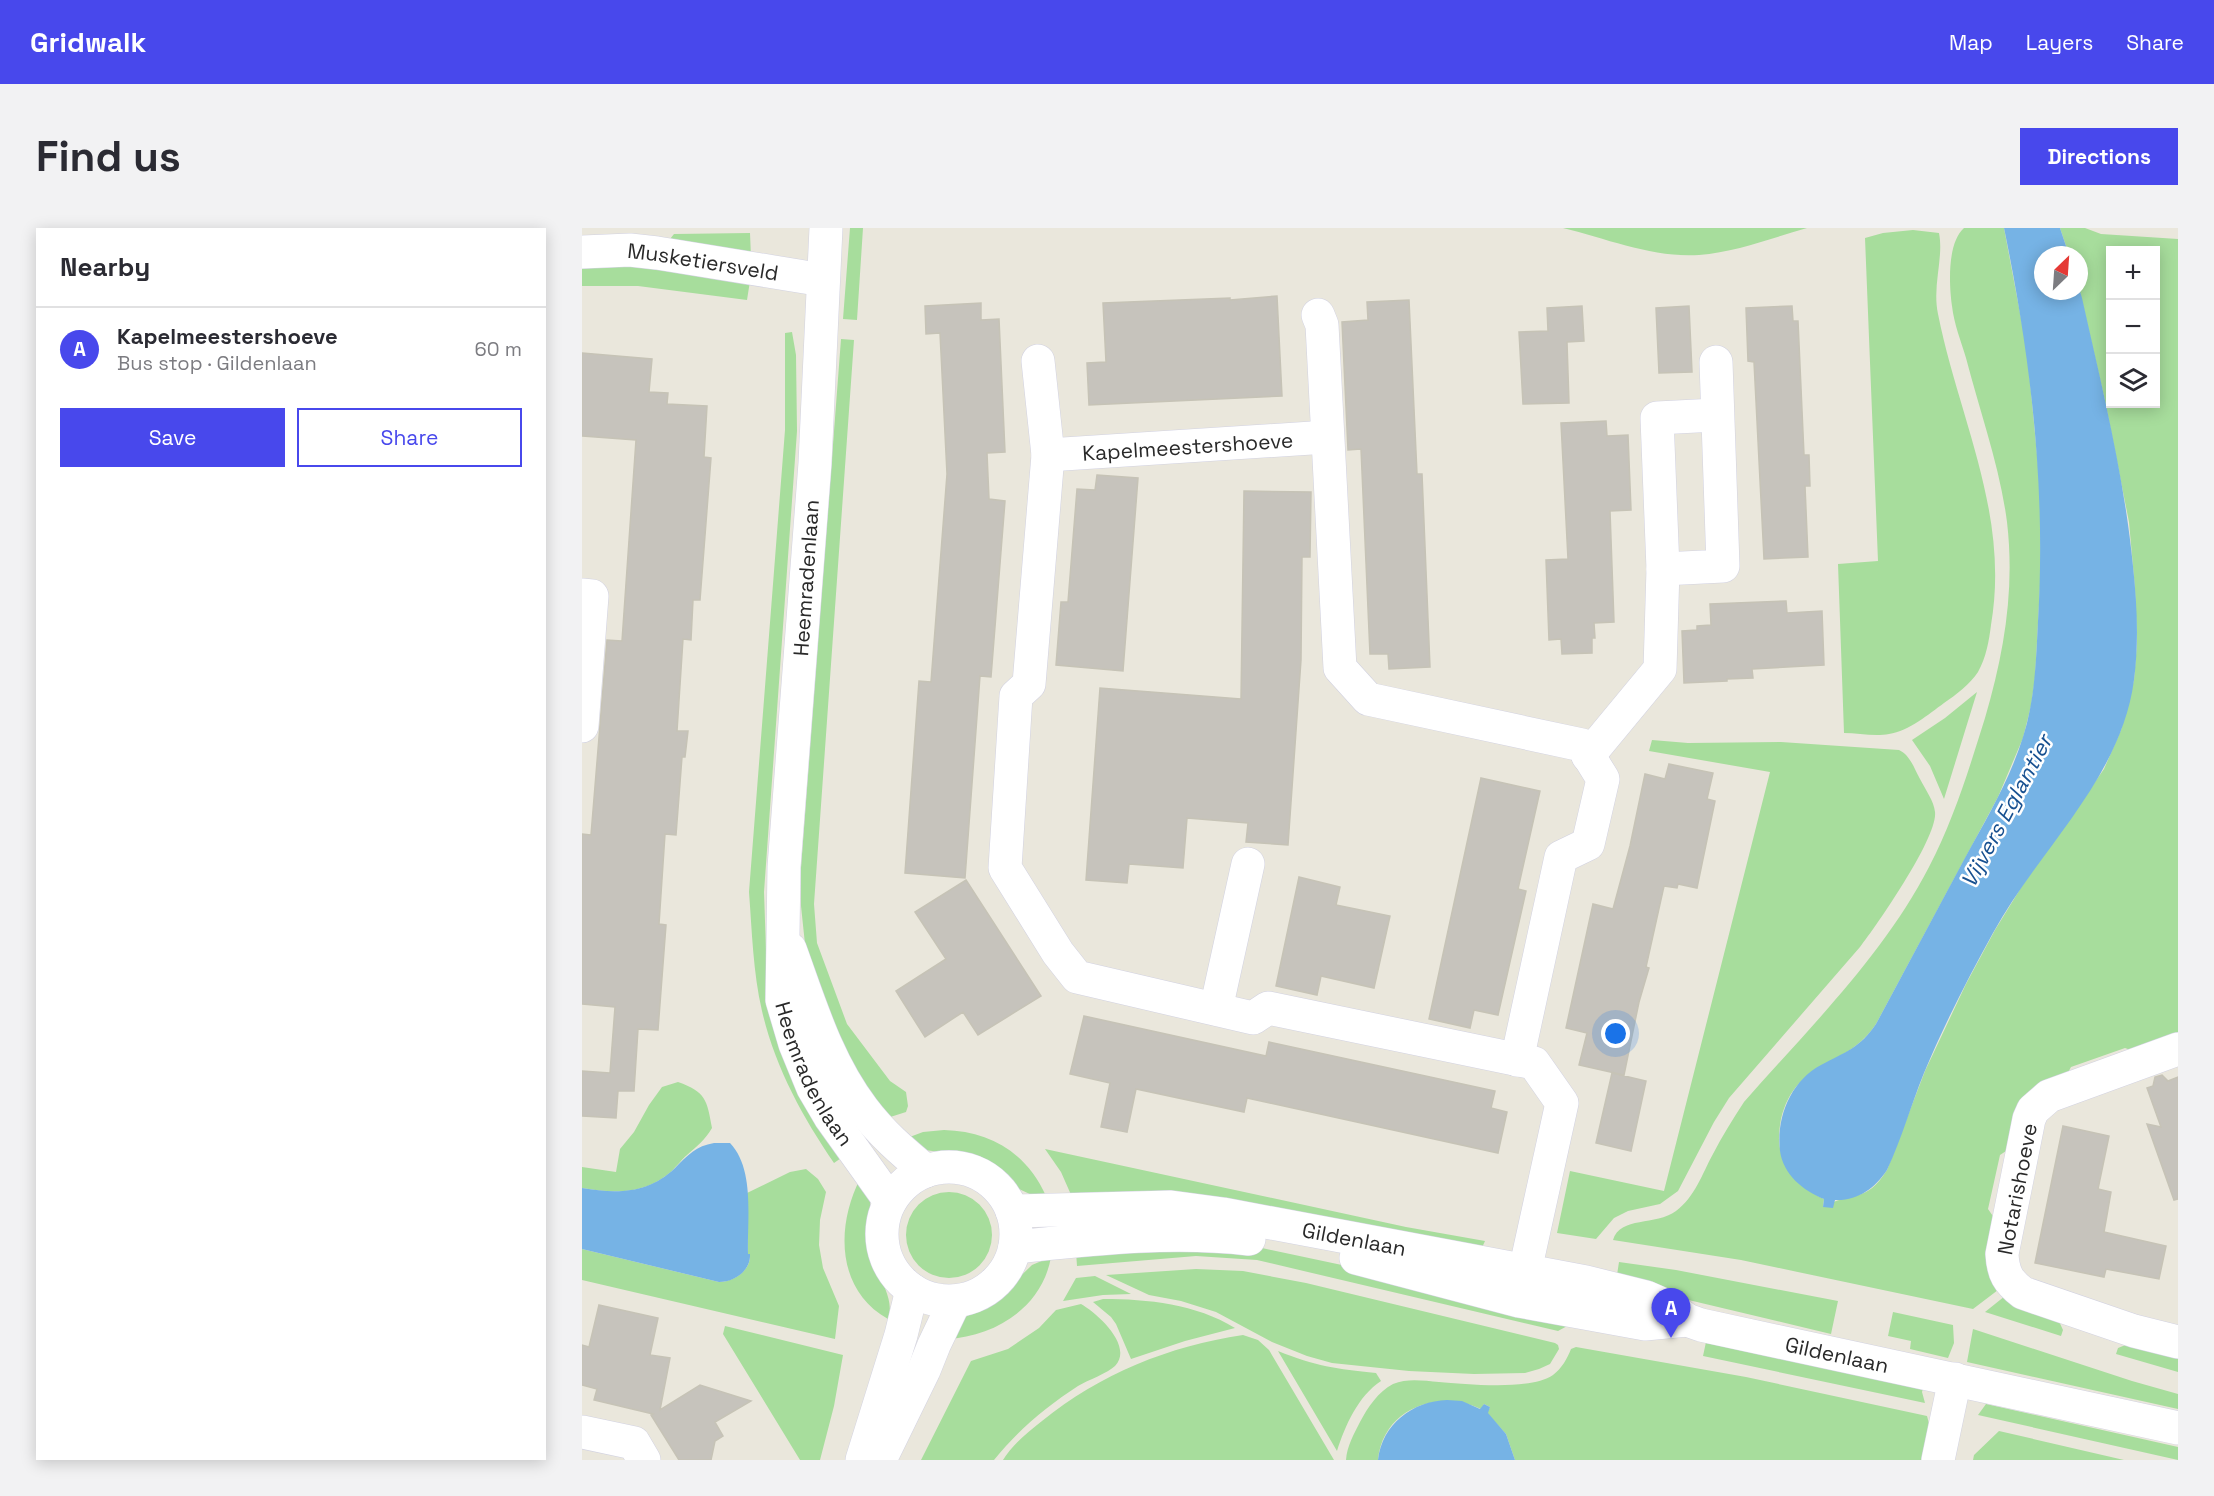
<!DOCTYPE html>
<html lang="en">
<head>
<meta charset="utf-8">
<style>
	:root { --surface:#fff; --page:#f2f2f3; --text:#2b2b33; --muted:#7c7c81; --line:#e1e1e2; --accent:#4848ec }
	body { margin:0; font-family:"Space Grotesk",sans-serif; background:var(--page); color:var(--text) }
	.controls { position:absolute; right:18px; top:18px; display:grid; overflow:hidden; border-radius:0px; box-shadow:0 3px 15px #0003 }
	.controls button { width:54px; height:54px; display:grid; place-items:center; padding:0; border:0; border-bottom:2px solid var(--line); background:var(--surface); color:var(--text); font:30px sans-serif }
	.compass { position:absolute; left:1452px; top:18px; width:54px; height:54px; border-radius:50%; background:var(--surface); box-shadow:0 3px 15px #0003; rotate:25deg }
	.you { position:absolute; left:1034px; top:806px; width:21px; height:21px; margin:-15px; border:4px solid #fff; border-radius:50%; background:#1a73e8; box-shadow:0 0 0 9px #1a73e833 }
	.badge { display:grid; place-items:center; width:39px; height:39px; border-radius:50%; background:var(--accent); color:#fff; font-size:20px; font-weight:700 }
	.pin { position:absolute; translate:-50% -50px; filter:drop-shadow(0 2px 3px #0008) }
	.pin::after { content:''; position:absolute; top:32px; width:21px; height:18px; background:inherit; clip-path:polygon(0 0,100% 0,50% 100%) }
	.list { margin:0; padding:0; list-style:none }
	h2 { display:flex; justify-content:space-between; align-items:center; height:78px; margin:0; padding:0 24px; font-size:26px }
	h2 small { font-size:20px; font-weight:400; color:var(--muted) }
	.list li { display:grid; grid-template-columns:39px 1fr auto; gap:18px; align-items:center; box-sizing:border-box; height:84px; padding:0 24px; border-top:2px solid var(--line) }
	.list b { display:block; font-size:22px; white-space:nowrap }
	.list p { margin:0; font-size:20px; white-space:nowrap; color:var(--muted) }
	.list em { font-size:20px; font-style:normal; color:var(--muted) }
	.actions { display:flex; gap:12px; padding:18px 24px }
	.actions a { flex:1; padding:14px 0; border:2px solid var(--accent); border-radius:0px; text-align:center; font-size:21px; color:var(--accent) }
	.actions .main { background:var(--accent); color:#fff }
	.icon { flex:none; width:33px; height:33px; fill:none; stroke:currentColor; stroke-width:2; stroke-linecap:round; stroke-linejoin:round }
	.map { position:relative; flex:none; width:1596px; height:1232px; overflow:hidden; border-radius:0px }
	header { display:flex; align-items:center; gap:36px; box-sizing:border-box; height:84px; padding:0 30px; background:var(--accent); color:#fff }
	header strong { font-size:28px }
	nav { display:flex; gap:33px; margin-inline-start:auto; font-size:21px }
	.intro { display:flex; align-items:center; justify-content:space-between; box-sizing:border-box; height:144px; padding:0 36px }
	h1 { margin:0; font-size:42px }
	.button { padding:15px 27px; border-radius:0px; background:var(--accent); color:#fff; font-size:21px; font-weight:700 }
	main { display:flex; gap:36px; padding:0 36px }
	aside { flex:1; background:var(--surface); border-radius:0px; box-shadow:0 3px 15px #0003 }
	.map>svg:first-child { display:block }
	.green { fill:#a7dd9c; fill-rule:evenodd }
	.water { fill:#76b3e5 }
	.building { fill:#c6c3bc; stroke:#c6c3b6; stroke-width:1.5 }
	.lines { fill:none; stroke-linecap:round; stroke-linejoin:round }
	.minor-casing { stroke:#d2d2e1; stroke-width:34 }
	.tertiary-casing { stroke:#d2d2e1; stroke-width:34 }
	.minor { stroke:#fff; stroke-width:33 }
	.tertiary { stroke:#fff; stroke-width:33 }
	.labels { text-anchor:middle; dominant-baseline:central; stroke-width:5; stroke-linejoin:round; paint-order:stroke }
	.street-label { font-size:21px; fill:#292929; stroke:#fff }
	.water-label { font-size:22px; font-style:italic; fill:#175090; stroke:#fff }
</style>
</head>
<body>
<header>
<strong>Gridwalk</strong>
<nav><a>Map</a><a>Layers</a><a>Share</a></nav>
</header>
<div class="intro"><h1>Find us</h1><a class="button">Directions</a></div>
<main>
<aside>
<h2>Nearby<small></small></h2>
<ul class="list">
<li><span class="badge">A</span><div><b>Kapelmeestershoeve</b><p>Bus stop · Gildenlaan</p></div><em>60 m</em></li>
</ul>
<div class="actions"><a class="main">Save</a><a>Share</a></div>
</aside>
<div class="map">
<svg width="1596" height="1232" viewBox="0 0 1596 1232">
	<rect width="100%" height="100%" fill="#eae7dc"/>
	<path class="green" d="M 268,0 L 281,0 L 275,92 L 261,91 Z
		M 981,0 L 1225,0 C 1190,10 1154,24 1117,27 C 1071,30 1026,11 981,0 Z
		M 1382,0 L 1422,0 L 1445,122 L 1458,258 L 1459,340 L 1453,450 L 1449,478 L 1441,510 L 1416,569 L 1294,796 C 1263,843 1210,830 1198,897 C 1196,912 1196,925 1206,936 C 1217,949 1226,965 1242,971 L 1241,979 C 1269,963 1284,976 1305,942 L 1343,843 L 1384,756 L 1413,702 L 1440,658 L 1522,541 L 1539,502 L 1552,452 L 1555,415 L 1553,361 L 1547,294 L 1523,173 L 1497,60 L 1497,27 L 1487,27 L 1478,0 L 1503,0 L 1519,6 L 1596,11 L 1596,811 L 1557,825 L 1543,820 L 1489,839 L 1482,852 L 1430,919 L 1418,927 L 1406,981 L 1415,994 L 1416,1062 L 1391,1081 L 1159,1032 L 1031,1012 C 1038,988 1074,998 1094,983 C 1113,969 1120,946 1131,926 C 1140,908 1151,891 1162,874 C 1227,800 1301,728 1347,639 C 1372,591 1387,541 1403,490 C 1422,425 1433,362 1425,294 C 1418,239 1398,184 1384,130 C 1379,113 1372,96 1370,78 C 1367,57 1365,15 1382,0 ZM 1528,22 L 1574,22 L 1574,176 L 1528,176 Z
		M 1331,2 L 1357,5 C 1362,30 1350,57 1356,86 C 1377,191 1428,286 1409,397 C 1407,413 1404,430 1396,444 C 1388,456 1374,467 1362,475 C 1347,486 1327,503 1307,506 C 1293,509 1276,505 1262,505 L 1256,336 L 1296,333 L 1283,10 L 1301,5 Z
		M 168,5 L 169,29 L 88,11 L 92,6 Z
		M 20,34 L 168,53 L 165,72 L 56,58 L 0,58 L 0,35 Z
		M 210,104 L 214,127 L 215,203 L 182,664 L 184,722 L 192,780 L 262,928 L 252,935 C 220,888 193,839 180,783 C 171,744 170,703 167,664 L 203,202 L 203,105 Z
		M 259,111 L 272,112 L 232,676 L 235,715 L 265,796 L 308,853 L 324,864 L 326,878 L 324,884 L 302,891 L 248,804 L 223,716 L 219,678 L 219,639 Z
		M 1395,464 L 1362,571 L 1348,538 L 1330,512 L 1363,490 Z
		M 1070,512 L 1106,515 L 1199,514 L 1317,522 C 1328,527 1332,540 1338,551 C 1343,561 1352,573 1353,584 C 1356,609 1295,697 1278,719 L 1147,870 L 1132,894 L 1096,963 L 1078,976 L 1046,983 L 1032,990 L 1014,1011 L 975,1005 L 988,943 L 1082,963 L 1188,544 L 1067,523 Z
		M 96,854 C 124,864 125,872 130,900 C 123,912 115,918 105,927 C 98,933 93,941 85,947 C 59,967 30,965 0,960 L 0,939 L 34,944 L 38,921 L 52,904 L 67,877 L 80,859 Z
		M 362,902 C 408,903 445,925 464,968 L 452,968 L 437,961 L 421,947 L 402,933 L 380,927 L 343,922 L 325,910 L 341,904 Z
		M 463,921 L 824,999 L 903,1013 L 898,1024 L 490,969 L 479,944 Z
		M 224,941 L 236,951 L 244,964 L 238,992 L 237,1017 L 241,1040 L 257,1078 L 253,1111 L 0,1052 L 0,1021 L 137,1054 C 152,1054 169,1042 168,1027 L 166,1027 L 165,965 L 208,944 Z
		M 278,951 C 281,956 285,962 287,967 C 291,986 284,1005 288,1024 C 293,1046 314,1069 306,1091 C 254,1062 254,998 278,951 Z
		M324 1007a43 43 0 1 1 86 0a43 43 0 1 1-86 0Z
		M 680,1020 L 774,1040 L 987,1097 L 976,1103 L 675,1032 L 614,1028 L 495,1038 L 494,1024 Z
		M 469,1029 C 460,1080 413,1108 365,1111 L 378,1092 L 414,1072 L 450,1037 Z
		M 1037,1034 L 1094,1042 L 1256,1073 L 1249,1106 L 1094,1069 L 1035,1047 Z
		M 614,1041 L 661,1043 L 724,1055 L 973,1115 L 976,1117 L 977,1121 L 968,1136 L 957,1141 L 943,1145 L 892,1146 L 827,1143 L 750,1135 L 725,1128 L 690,1114 L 634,1084 L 599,1073 L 567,1067 L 524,1047 Z
		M 513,1048 L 549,1066 L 521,1067 L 481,1073 L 494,1050 Z
		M 1423,1068 L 1475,1089 L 1481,1102 L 1479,1108 L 1403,1084 Z
		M 521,1071 C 566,1071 614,1076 653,1100 L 603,1113 L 549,1131 L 534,1096 L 529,1089 L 511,1074 Z
		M 499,1076 C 515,1085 552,1118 533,1138 C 526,1145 506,1152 496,1158 C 465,1178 435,1203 412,1232 L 339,1232 L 389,1133 L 426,1121 L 457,1100 L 474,1082 Z
		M 1311,1084 L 1371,1097 L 1372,1115 L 1366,1130 L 1328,1121 L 1329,1113 L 1306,1108 Z
		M 143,1098 L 261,1127 L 252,1178 L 238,1232 L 218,1232 L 141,1106 Z
		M 1391,1101 L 1550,1153 L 1596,1166 L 1596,1181 L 1385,1134 Z
		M 661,1107 L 676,1112 L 687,1122 L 752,1232 L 421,1232 C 430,1217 446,1204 460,1193 C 518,1146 587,1118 661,1107 Z
		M 1124,1114 L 1341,1161 L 1340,1164 L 1343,1175 L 1121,1128 Z
		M 1551,1114 L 1596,1125 L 1596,1144 L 1534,1126 L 1536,1120 Z
		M 994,1119 L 1164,1149 L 1345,1188 L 1349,1203 L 1343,1232 L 933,1232 L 924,1206 L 905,1185 L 908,1179 L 902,1176 L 899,1181 C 856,1161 801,1180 796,1232 L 764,1232 C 765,1218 772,1206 778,1194 C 786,1179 796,1164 811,1156 C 826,1150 842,1153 857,1154 C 885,1156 947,1163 971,1147 C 980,1140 985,1131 989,1121 Z
		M 696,1123 C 733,1138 755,1141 794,1145 L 799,1153 C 776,1168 763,1198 755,1223 Z
		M 1404,1176 L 1596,1219 L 1596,1232 L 1396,1187 Z
		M 1417,1203 L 1542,1232 L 1391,1232 L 1392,1227 Z"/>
	<path class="water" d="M 1422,0 L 1478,0 L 1487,27 L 1461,27 L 1461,63 L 1497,63 L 1497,60 L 1500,70 C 1520,159 1542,247 1551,338 C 1555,376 1557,414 1552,452 C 1539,551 1457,621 1411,705 C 1386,750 1362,797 1342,845 C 1329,877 1320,910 1305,942 C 1293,960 1276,973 1253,972 L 1251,980 L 1241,979 L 1242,971 C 1221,963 1201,946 1198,923 C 1194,889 1209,853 1239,837 C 1263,824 1278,820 1294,796 C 1324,740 1354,684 1384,628 C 1405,590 1428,551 1441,509 C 1453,472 1454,432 1456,393 C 1464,259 1449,131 1422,0 Z
		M 132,915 L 148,915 C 173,941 165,992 166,1026 L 168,1026 C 169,1042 153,1054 137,1054 L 0,1021 L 0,960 C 35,966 66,966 93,940 C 106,927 114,918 132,915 Z
		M 865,1172 L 880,1173 L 898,1181 L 902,1176 L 908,1179 L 906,1185 L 924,1206 L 933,1232 L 796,1232 C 800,1196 831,1173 865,1172 Z"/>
	<path class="building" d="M 695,68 L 700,168 L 507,177 L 505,135 L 524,134 L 521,75 L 648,70 L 648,72 Z
		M 827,72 L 835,246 L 840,246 L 848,439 L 807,441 L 806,426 L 788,426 L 779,221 L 766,222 L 760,94 L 786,92 L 785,74 Z
		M 399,75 L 399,92 L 417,91 L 423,224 L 405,225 L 407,271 L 423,273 L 409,449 L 398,448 L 383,650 L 323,645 L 337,453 L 349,454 L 365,246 L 358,105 L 344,106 L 343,78 Z
		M 1000,78 L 1002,113 L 985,114 L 987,175 L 941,176 L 937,104 L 966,103 L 965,80 Z
		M 1107,78 L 1110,144 L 1077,145 L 1074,80 Z
		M 1210,78 L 1211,93 L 1216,93 L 1222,227 L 1227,227 L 1228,258 L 1223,258 L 1226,329 L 1182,331 L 1172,134 L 1166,133 L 1164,80 Z
		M 0,125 L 70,131 L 67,164 L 86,165 L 85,176 L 125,178 L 122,229 L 129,230 L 118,372 L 111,372 L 109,412 L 101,411 L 95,503 L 106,503 L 103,529 L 100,529 L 94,607 L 83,606 L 77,696 L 84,697 L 76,802 L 56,801 L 52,863 L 36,863 L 34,890 L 0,888 L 0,843 L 28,845 L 33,779 L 0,776 L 0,606 L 9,607 L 25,412 L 40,413 L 54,212 L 0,208 Z
		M 1024,193 L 1025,208 L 1046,207 L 1049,282 L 1028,283 L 1032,394 L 1012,395 L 1013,410 L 1010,410 L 1010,425 L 980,426 L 979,411 L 967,412 L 964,332 L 986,331 L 979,195 Z
		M 515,247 L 556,250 L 541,443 L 474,437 L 479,374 L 486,374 L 495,261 L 513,262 Z
		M 662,263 L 729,264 L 728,329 L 720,329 L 719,432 L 706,617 L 664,614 L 666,595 L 605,590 L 601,640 L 547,636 L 545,655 L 504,652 L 518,460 L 659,471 Z
		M 1204,373 L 1205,385 L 1240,383 L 1242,437 L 1170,441 L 1171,450 L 1145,451 L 1145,453 L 1102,455 L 1100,403 L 1115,402 L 1115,398 L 1129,397 L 1128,376 Z
		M 1087,536 L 1131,545 L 1125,571 L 1133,573 L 1115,660 L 1096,656 L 1095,660 L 1082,658 L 1064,739 L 1067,740 L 1057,774 L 1042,847 L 997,837 L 1005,805 L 984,800 L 1011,676 L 1031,681 L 1048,618 L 1063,546 L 1083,551 Z
		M 899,550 L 958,563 L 936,661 L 944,663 L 916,787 L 892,782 L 888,800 L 847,791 Z
		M 717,649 L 758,659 L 754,677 L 808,688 L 792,760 L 739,748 L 735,767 L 694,758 Z
		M 384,652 L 459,768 L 396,807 L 381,784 L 343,809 L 314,763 L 364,731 L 333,684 Z
		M 502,788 L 684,828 L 687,814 L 913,863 L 909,880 L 925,884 L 916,925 L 665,870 L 662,884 L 554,861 L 545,904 L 519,899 L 528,855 L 488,846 Z
		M 1030,845 L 1064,853 L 1049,923 L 1014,915 Z
		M 1580,847 L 1586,853 L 1596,849 L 1596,971 L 1592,972 L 1565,896 L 1579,899 L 1565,860 L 1571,858 L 1573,849 Z
		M 1481,898 L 1527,908 L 1516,961 L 1529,964 L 1522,1004 L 1584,1018 L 1577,1051 L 1524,1041 L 1522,1049 L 1453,1035 Z
		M 17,1077 L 76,1090 L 68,1127 L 88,1130 L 78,1182 L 118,1157 L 169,1173 L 133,1194 L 141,1208 L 133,1213 L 129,1232 L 97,1232 L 69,1187 L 71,1186 L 12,1172 L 15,1161 L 0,1157 L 0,1117 L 7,1119 Z"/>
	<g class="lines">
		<g class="minor-casing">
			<g id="minor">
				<path id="s1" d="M 0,24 L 48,22 L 75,25 L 241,52"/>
				<path d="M 736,87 L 740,97 L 758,440 L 786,471 L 1000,517 L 1021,551 L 1006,616 L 979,629 L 935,832"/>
				<path d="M 456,133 L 466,227 L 447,456 L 434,468 L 423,640 L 476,725 L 495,749 L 671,790 L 686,780 L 952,835 L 980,875 L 937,1070"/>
				<path id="s2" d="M 466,227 L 745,209"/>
				<path d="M 1081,341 L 1075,190 L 1134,187"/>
				<path d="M 0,367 L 10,368 L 0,498"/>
				<path d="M 1006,528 L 1078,441 L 1081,341 L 1141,338 L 1134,134"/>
				<path d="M 634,781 L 666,636"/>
				<path d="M 1596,821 L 1467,868 L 1451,882 L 1447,891 L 1420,1026 C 1421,1045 1426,1054 1441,1065 L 1552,1103 L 1596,1114"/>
				<path d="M 0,1204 L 52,1215 L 62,1232"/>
				<path d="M 1356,1232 L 1373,1151"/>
			</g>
		</g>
		<g class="tertiary-casing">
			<g id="tertiary">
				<path id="s3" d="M 244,0 L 233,235 L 202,639 L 200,772 L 213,816 L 231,860 L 248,889 L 308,973"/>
				<path d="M 208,721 C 228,776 245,834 281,881 C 299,905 321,924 344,943"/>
				<circle cx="367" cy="1006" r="67"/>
				<path id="s4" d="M 430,983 L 589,979 L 641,986 L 1004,1054 L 1064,1069 L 1087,1079 L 1105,1092 L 1119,1097 L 1596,1200"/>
				<path d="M 433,1019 C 511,1011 589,1002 667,1011"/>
				<path d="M 774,1030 L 937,1073 L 1063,1096 L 1105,1092"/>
				<path d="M 280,1232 L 319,1107 L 330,1062"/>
				<path d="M 298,1232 L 342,1142 L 352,1117 L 373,1073"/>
			</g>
		</g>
		<use href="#minor" class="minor"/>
		<use href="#tertiary" class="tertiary"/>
	</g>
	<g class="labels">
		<g class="street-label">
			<text stroke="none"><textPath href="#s1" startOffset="122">Musketiersveld</textPath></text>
			<text stroke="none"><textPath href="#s2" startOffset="140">Kapelmeestershoeve</textPath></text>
			<text transform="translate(224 350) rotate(-86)">Heemradenlaan</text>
			<text stroke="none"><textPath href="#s3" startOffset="854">Heemradenlaan</textPath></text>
			<text transform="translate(1435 961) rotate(-79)">Notarishoeve</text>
			<text stroke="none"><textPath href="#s4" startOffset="345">Gildenlaan</textPath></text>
			<text stroke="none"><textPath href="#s4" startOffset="844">Gildenlaan</textPath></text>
		</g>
		<g class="water-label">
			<text transform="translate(1424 583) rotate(-62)">Vijvers Eglantier</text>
		</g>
	</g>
</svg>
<div class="controls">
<button>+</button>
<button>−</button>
<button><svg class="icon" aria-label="layers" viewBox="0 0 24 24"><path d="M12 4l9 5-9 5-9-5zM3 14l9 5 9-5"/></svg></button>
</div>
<svg class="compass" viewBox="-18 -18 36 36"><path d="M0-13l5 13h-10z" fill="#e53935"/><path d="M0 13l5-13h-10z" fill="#7c7c81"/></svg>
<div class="you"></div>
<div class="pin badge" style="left:1089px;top:1110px">A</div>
</div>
</main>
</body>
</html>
